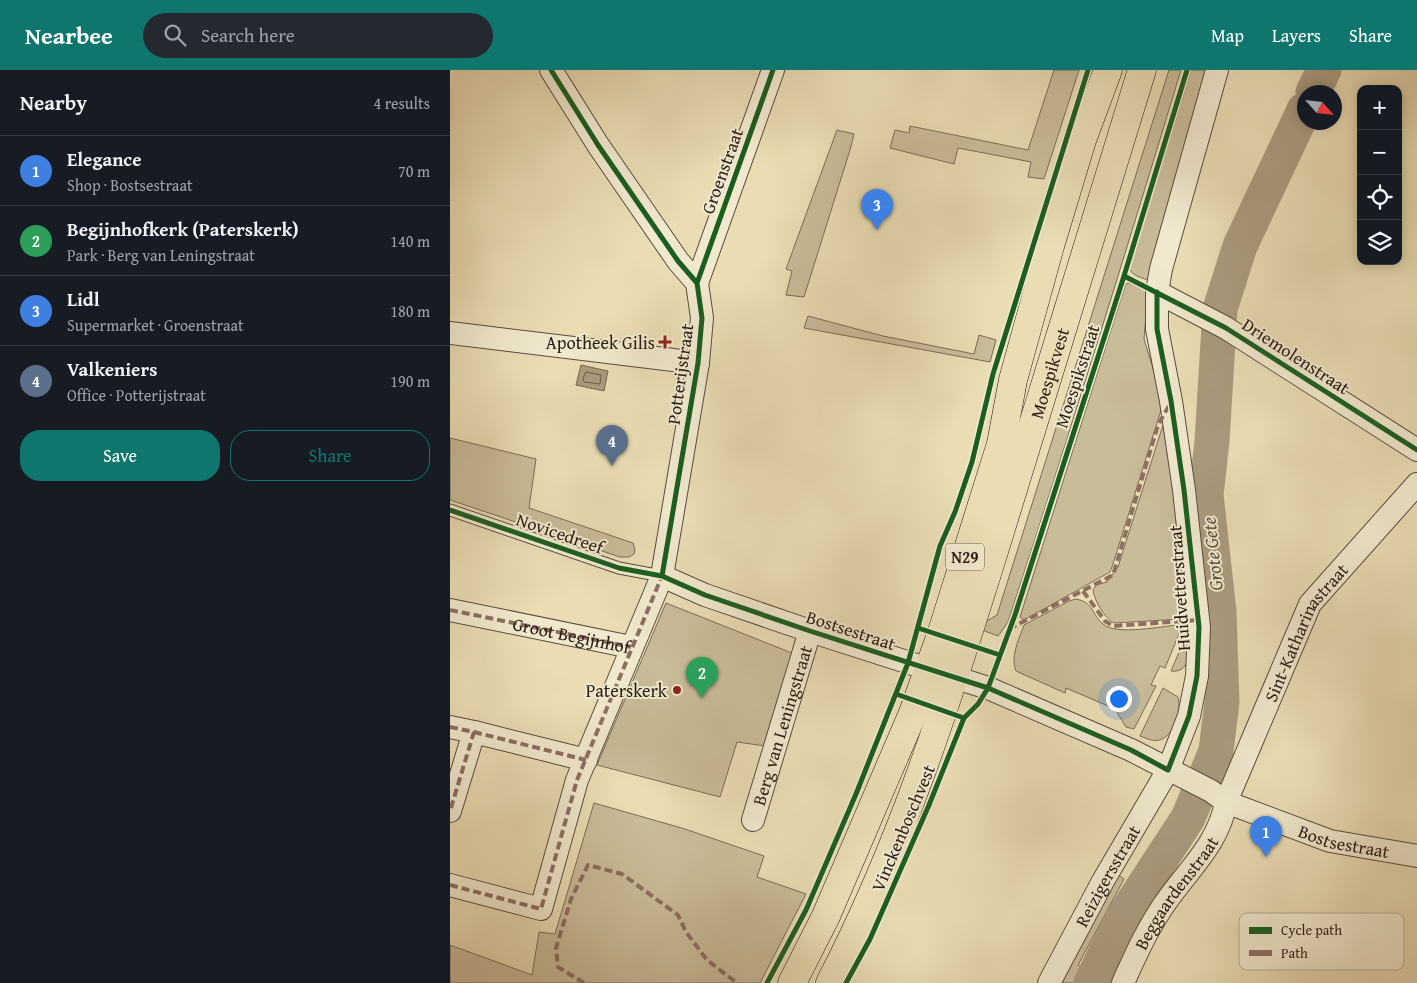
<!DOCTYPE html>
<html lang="en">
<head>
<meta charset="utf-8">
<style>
	:root { --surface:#171b24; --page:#242831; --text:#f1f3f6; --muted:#9ea1a6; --line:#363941; --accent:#0f766e }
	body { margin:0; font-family:"Gentium Book Plus",serif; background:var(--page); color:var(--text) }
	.controls { position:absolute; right:15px; top:15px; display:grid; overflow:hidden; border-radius:10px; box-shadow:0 2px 12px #0003 }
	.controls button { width:45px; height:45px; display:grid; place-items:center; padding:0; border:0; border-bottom:1px solid var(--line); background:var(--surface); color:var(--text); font:25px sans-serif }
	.compass { position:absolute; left:847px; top:15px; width:45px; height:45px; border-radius:50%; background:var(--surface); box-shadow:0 2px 12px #0003; rotate:117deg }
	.you { position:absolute; left:668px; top:628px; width:18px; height:18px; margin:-12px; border:4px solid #fff; border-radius:50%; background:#1a73e8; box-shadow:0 0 0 8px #1a73e833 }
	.badge { display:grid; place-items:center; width:32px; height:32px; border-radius:50%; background:var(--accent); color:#fff; font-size:16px; font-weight:700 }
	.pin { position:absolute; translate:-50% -41px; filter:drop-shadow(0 1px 2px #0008) }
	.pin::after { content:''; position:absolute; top:26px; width:18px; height:15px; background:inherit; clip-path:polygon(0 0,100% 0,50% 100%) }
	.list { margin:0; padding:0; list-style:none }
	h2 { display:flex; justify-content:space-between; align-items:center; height:65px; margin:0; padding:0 20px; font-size:21px }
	h2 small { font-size:16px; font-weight:400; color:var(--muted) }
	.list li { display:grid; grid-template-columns:32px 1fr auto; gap:15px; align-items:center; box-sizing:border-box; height:70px; padding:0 20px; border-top:1px solid var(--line) }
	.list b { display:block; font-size:19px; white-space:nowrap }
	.list p { margin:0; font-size:16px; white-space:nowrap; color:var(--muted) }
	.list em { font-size:16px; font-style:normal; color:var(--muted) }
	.actions { display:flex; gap:10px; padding:15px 20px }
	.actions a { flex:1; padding:11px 0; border:1px solid var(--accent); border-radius:20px; text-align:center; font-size:18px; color:var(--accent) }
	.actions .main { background:var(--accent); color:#fff }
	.icon { flex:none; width:28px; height:28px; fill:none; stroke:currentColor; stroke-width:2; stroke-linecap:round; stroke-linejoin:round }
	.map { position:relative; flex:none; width:967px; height:913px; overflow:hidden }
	header { display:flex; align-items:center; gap:30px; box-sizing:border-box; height:70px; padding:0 25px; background:var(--accent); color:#fff }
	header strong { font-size:24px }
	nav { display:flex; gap:28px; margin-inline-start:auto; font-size:18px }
	.search { width:350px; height:45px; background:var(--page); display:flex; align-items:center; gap:12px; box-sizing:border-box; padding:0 18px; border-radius:28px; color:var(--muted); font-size:19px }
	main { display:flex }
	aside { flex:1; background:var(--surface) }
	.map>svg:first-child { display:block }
	.green { fill:#c9bc99; stroke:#7a6c58 }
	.water { fill:#a99b7e; stroke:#766854 }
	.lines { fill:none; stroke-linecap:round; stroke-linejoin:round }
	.shore { stroke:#6a5c4a; stroke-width:1 }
	.river { stroke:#a99b7e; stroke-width:35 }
	.service-casing { stroke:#5a4c3e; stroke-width:13 }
	.minor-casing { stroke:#5a4c3e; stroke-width:24 }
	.primary-casing { stroke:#2a1c16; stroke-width:29 }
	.service { stroke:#f1e9ce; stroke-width:11 }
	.minor { stroke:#f1e9ce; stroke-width:22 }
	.primary { stroke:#eaddb4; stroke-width:28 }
	.quiet { stroke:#8d6e63; stroke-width:4; stroke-dasharray:8 4; stroke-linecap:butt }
	.cycleway-casing { stroke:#f1e9ce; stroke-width:8 }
	.cycleway { stroke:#1b5e20; stroke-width:5 }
	.poi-dot { fill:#8f2418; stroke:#f1e9ce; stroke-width:2 }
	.labels { text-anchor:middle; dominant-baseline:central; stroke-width:4; stroke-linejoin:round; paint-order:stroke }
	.shield { fill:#f1e9ce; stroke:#665a4d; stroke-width:1 }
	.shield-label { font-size:16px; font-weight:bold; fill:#2a1c16 }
	.street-label { font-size:18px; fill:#2a1c16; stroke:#f1e9ce }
	.poi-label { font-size:18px; fill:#2a1c16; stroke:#f1e9ce; text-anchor:end }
	.water-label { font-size:19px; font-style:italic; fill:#5d4f40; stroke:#f1e9ce }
	.key { fill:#f1e9ce; stroke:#b5ac97; stroke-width:1 }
	.key-label { font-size:14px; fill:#2a1c16 }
</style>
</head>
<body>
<header>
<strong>Nearbee</strong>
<div class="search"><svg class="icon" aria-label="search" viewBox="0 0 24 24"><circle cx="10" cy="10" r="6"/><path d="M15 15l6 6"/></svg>Search here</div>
<nav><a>Map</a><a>Layers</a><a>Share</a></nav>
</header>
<main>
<aside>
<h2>Nearby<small>4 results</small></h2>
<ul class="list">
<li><span class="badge" style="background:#3f7fe0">1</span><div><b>Elegance</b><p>Shop · Bostsestraat</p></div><em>70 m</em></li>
<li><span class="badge" style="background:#2e9e5b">2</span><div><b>Begijnhofkerk (Paterskerk)</b><p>Park · Berg van Leningstraat</p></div><em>140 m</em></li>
<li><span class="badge" style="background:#3f7fe0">3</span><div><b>Lidl</b><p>Supermarket · Groenstraat</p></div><em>180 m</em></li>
<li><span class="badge" style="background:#5c6f8a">4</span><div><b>Valkeniers</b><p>Office · Potterijstraat</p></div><em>190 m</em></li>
</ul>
<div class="actions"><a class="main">Save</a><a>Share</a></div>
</aside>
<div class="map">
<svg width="967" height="913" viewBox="0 0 967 913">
	<rect width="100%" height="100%" fill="#eaddb4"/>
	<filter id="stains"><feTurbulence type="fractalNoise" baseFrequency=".004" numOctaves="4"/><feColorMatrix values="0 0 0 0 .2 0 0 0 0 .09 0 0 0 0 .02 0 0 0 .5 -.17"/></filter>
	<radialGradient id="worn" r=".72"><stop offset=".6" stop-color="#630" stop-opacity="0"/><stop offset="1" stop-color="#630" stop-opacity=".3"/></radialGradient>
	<path class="green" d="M 604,0 L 629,0 L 594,109 L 578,107 L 581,92 L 508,78 L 504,94 L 440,78 L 445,60 L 459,63 L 460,56 L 578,80 Z
		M 719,0 L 731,0 C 675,185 618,369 558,552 L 548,566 L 532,560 L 535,552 L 547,545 Z
		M 741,0 L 760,0 L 699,210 C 691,208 684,206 679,199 Z
		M 387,60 L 404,64 L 400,80 L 354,227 L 336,225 L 342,201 L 336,199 Z
		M 679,213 L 698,221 L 694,269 L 712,328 L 712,337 L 662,497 L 660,502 L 574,550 L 570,547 L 674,219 L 676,214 Z
		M 358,246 L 433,266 L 524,284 L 529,265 L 546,270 L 540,292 L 354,258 Z
		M 713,355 L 716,356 L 738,522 L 732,523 L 732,549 L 664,553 C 655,549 644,530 643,520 L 646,515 L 657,512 L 668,497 Z
		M 0,368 L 86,389 L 79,438 L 183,473 L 185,480 L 184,484 L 179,487 L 170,487 L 0,430 Z
		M 626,529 C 645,533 641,544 653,554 C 666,566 712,556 729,555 L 729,564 L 715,598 L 710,596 L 701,615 L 706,616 L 684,659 L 676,657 L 665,639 L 616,618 L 615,623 L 566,601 C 560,587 569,569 574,555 L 619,531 Z
		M 216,533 L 342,583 L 315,676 L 287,672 L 270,727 L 147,695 Z
		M 739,554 C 738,570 745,604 721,601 L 736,566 L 736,555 Z
		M 713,618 L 728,627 C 732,640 724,667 709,670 C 703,672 696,668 690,666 Z
		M 144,733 L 235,759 L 314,786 L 307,807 L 356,824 L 310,913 L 0,913 L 0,875 L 82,905 L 89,862 L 105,864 Z
		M 667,804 L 674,809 L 628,895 L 633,897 L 625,913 L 610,913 Z"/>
	<path class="water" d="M 131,295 L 158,301 L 154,321 L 126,315 Z"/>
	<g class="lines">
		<path class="shore" d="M 136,302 L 151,305 L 150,314 L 134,312 L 133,309 Z"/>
		<path class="river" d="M 863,22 L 874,0
			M 641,913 L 672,849 L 738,748 L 766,681 L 772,632 L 769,542 L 756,425 L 762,371 L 770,239 L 790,176 L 854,40"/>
		<g class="service-casing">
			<path id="service" d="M 0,440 L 169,498 L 212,506"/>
		</g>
		<g class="minor-casing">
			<g id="minor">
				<path d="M 247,213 L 323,0"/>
				<path d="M 707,222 L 776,258 L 967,380"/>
				<path d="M 0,263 L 248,293"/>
				<path id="s1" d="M 212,506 L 255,525 L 360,561 L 538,618 L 681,680 L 761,721 L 776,732 L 880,771 L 967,786"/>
				<path d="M 0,540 L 181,577"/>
				<path d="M 0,657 L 24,662 L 0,741"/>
				<path d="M 24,662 L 136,690"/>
				<path id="s2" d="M 303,750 L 360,561"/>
				<path d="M 0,815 L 91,839 L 127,710 L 212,506 L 248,293 L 252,248 L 247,213 L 228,191 L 148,75 L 101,0"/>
				<path id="s3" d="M 599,913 L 653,811 L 718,700 L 739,646 L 747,606 L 749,557 L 734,420 L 721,331 L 707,259 L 707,222 L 711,199 L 767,0"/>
				<path id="s4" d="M 673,913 C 686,884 699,855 718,829 C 741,797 769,772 776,732 L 860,534 L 967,414"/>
			</g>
		</g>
		<g class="primary-casing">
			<g id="primary">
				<path d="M 342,913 L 376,846 L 463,643 L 491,565 L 551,374 L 563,310 L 600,176 L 632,70 L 658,0"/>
				<path id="s5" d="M 380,913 C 452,775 499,626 545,478 C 595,319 642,159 692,0"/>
			</g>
		</g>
		<use href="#service" class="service"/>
		<use href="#minor" class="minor"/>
		<use href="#primary" class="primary"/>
		<g class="quiet">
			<path d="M 633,521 L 655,551 L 663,556 L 749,550"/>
			<path id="s6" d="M 0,540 L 181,577"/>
			<path d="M 559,559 L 663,505 L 708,355 L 721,332"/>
			<path d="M 0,657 L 24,662 L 0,741"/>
			<path d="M 24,662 L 136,690"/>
			<path d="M 0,815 L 91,839 L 127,710 L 212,506"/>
			<path d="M 134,913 L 108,897 L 106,878 L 121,829 L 138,795 L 172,804 L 228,845 L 236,862 L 257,890 L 287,913"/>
		</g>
		<g class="cycleway-casing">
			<path id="cycleway" d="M 101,0 L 148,75 L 228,191 L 247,213 L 252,248 L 248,293 L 212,506
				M 674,206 L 776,258 L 967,380
				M 247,213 L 323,0
				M 0,440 L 169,498 L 212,506 L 255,525 L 360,561 L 538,618 L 681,680 L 718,700 L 739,646 L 747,606 L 749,557 L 734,420 L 721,331 L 707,259 L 707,222
				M 468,558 L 550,585
				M 446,624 L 514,648
				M 317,913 L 356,840 L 406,724 L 458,593 L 490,476 L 505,442 L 522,392 L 543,304 L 638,0
				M 396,913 L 420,869 L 479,735 L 514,648 L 528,634 L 538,618 L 565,545 L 674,206 L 737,0"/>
		</g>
		<use href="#cycleway" class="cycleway"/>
	</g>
	<g class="poi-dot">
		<path d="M212.5 264.5h5v5h5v5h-5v5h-5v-5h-5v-5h5z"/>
		<circle cx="227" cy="620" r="5"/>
	</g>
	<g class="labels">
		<rect class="shield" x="496" y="473.5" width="38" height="27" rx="4"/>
		<g class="shield-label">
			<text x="515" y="487">N29</text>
		</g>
		<g class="street-label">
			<text transform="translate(272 101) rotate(-70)">Groenstraat</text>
			<text transform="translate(846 286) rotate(33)">Driemolenstraat</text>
			<text stroke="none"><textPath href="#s5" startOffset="649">Moespikvest</textPath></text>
			<text transform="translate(230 304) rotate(-82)">Potterijstraat</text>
			<text transform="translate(627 306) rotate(-72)">Moespikstraat</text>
			<text transform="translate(110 463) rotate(19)">Novicedreef</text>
			<text transform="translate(729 518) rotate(-94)">Huidvetterstraat</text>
			<text transform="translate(401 560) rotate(18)">Bostsestraat</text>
			<text stroke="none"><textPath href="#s4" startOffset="398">Sint-Katharinastraat</textPath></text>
			<text stroke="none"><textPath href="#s6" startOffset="124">Groot Begijnhof</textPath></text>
			<text stroke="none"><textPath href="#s2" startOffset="99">Berg van Leningstraat</textPath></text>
			<text transform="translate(453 758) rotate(-67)">Vinckenboschvest</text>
			<text stroke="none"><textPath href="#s1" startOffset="734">Bostsestraat</textPath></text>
			<text stroke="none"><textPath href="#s3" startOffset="122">Reizigersstraat</textPath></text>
			<text stroke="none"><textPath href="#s4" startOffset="105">Beggaardenstraat</textPath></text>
		</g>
		<g class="poi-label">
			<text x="205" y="272">Apotheek Gilis</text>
			<text x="217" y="620">Paterskerk</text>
		</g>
		<g class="water-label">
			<text transform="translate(762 484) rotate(-96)">Grote Gete</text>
		</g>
	</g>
	<rect x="789" y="843" width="165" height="57" rx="8" class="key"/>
	<rect x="799" y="857" width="23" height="7" fill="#1b5e20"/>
	<rect x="799" y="880" width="23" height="6" fill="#8d6e63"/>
	<g class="key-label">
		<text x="831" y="865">Cycle path</text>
		<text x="831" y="888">Path</text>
	</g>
	<rect width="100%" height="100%" filter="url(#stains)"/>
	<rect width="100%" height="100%" fill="url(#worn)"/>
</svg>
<div class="controls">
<button>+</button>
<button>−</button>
<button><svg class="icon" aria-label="locate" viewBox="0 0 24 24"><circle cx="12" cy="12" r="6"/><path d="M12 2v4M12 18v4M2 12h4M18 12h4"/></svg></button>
<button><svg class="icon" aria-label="layers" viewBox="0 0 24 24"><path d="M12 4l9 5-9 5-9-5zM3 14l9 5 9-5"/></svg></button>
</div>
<svg class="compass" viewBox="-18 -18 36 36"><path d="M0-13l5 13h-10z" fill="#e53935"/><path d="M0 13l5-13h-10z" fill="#9ea1a6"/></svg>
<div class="you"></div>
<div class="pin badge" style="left:816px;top:787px;background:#3f7fe0">1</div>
<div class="pin badge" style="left:252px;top:628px;background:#2e9e5b">2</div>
<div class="pin badge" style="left:427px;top:160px;background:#3f7fe0">3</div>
<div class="pin badge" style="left:162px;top:396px;background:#5c6f8a">4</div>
</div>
</main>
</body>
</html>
